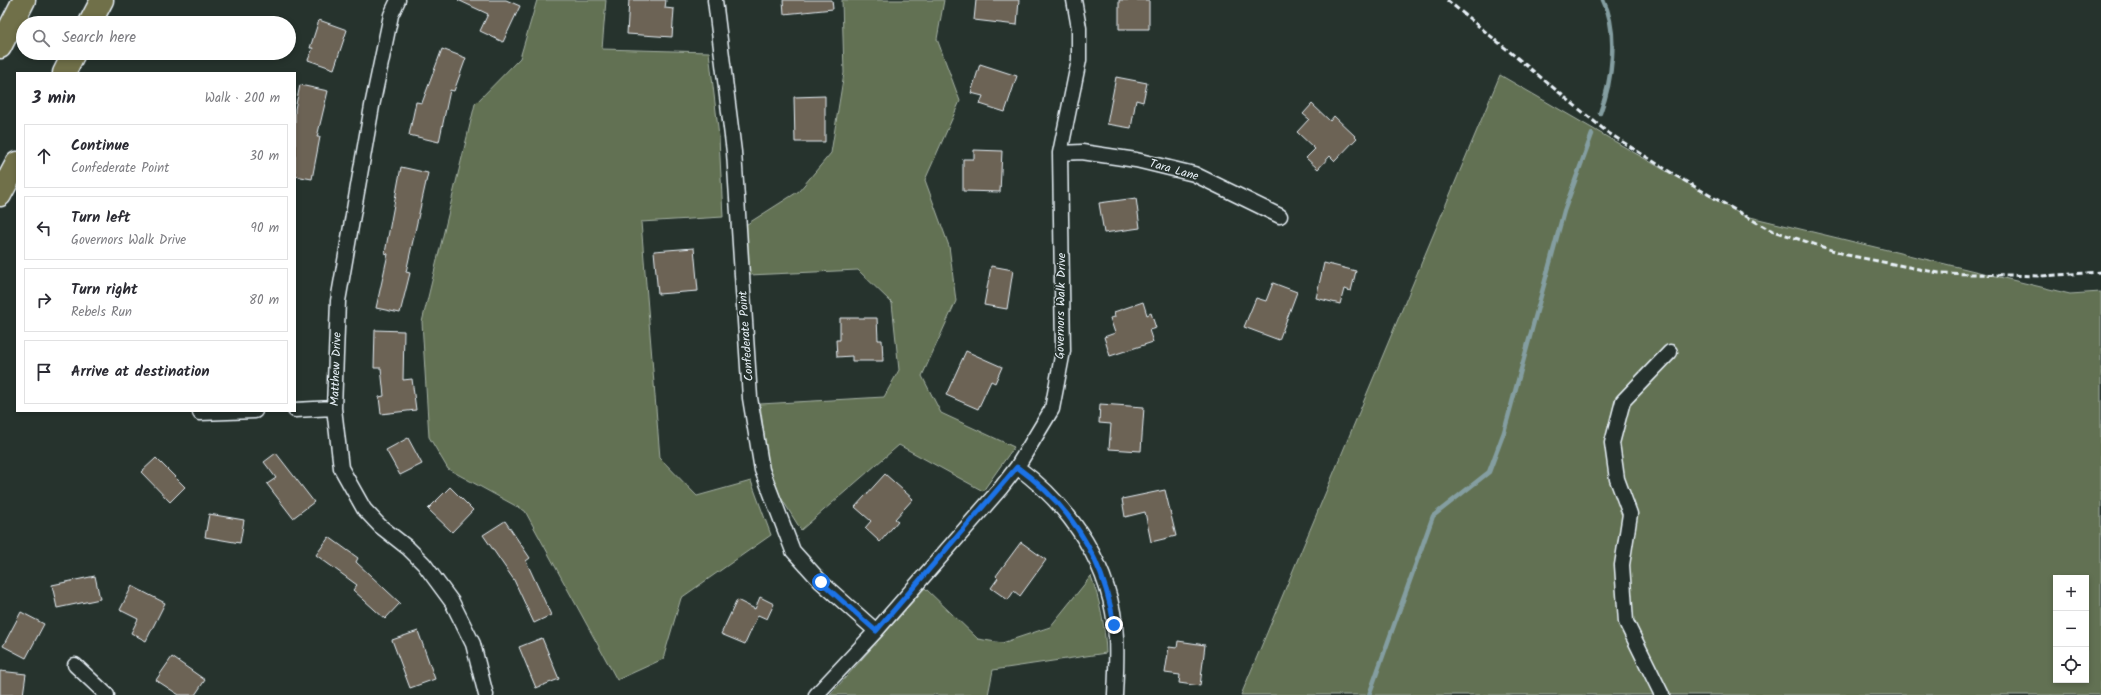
<!DOCTYPE html>
<html lang="en">
<head>
<meta charset="utf-8">
<style>
	:root { --surface:#fff; --page:#f7f7f7; --text:#2b2b33; --muted:#7c7c81; --line:#e1e1e2 }
	body { margin:0; font-family:Kalam,sans-serif; background:var(--page); color:var(--text) }
	.controls { position:absolute; right:12px; bottom:12px; display:grid; overflow:hidden; border-radius:0px; box-shadow:0 2px 6px #0003 }
	.controls button { width:36px; height:36px; display:grid; place-items:center; padding:0; border:0; border-bottom:1px solid var(--line); background:var(--surface); color:var(--text); font:20px sans-serif }
	.stop { position:absolute; width:12px; height:12px; margin:-9px; border:3px solid #1a73e8; border-radius:50%; background:#fff }
	.stop.end { background:#1a73e8; border-color:#fff; box-shadow:0 1px 4px #0008 }
	.list { margin:0; padding:0; list-style:none }
	h2 { display:flex; justify-content:space-between; align-items:center; height:52px; margin:0; padding:0 16px; font-size:17px }
	h2 small { font-size:13px; font-weight:400; color:var(--muted) }
	.list li { display:grid; grid-template-columns:26px 1fr auto; gap:12px; align-items:center; box-sizing:border-box; height:64px; margin:0 8px 8px; padding:0 8px; border:1px solid var(--line); border-radius:0px }
	.list b { display:block; font-size:15px; white-space:nowrap }
	.list p { margin:0; font-size:13px; white-space:nowrap; color:var(--muted) }
	.list em { font-size:13px; font-style:normal; color:var(--muted) }
	.icon { flex:none; width:22px; height:22px; fill:none; stroke:currentColor; stroke-width:2; stroke-linecap:round; stroke-linejoin:round }
	.map { position:relative; flex:none; width:2101px; height:695px; overflow:hidden }
	.search { position:absolute; background:var(--surface); box-shadow:0 2px 6px #0003; left:16px; top:16px; width:280px; height:44px; display:flex; align-items:center; gap:10px; box-sizing:border-box; padding:0 14px; border-radius:22px; color:var(--muted); font-size:15px }
	.panel { position:absolute; background:var(--surface); box-shadow:0 2px 6px #0003; left:16px; top:72px; width:280px; height:340px; border-radius:0px }
	.map>svg:first-child { display:block }
	.green { fill:#627152; stroke:#a5b1a5; fill-rule:evenodd }
	.lines { fill:none; stroke-linecap:round; stroke-linejoin:round }
	.stream { stroke:#849ea1; stroke-width:4.5 }
	.building { fill:#6c6355; stroke:#e8f1f8 }
	.minor-casing { stroke:#e8f1f8; stroke-width:17 }
	.motorway-casing { stroke:#e8f1f8; stroke-width:25 }
	.minor { stroke:#26332d; stroke-width:14 }
	.motorway { stroke:#6f704a; stroke-width:22 }
	.rail { stroke:#e8f1f8; stroke-width:3; stroke-dasharray:6 3; stroke-linecap:butt }
	.route { stroke:#1a73e8; stroke-width:5 }
	.labels { text-anchor:middle; dominant-baseline:central; stroke-width:3; stroke-linejoin:round; paint-order:stroke }
	.street-label { font-size:12px; fill:#e8f1f8; stroke:#26332d }
</style>
</head>
<body>
<div class="map">
<svg width="2101" height="695" viewBox="0 0 2101 695">
	<rect width="100%" height="100%" fill="#26332d"/>
	<filter id="ink" filterUnits="userSpaceOnUse"><feTurbulence type="fractalNoise" baseFrequency=".025" numOctaves="2"/><feDisplacementMap in="SourceGraphic" scale="8" xChannelSelector="R" yChannelSelector="G"/><feConvolveMatrix kernelMatrix="1 2 1 2 8 2 1 2 1" color-interpolation-filters="sRGB"/></filter>
	<g filter="url(#ink)">
		<path class="green" d="M 537,0 L 606,0 L 602,49 L 709,52 L 719,137 L 723,217 L 641,222 L 660,458 L 697,496 L 751,481 L 771,535 L 681,598 L 663,659 L 617,680 L 525,511 L 448,469 L 429,437 L 422,322 L 475,104 L 520,58 Z
			M 842,0 L 944,0 L 937,39 L 960,101 L 925,180 L 949,246 L 956,301 L 922,376 L 941,413 L 1014,447 L 983,491 L 899,445 L 801,530 L 780,496 L 768,463 L 760,404 L 884,397 L 899,370 L 892,303 L 858,270 L 749,275 L 744,226 L 799,191 L 831,153 L 844,73 Z
			M 1500,75 L 1742,215 L 2070,294 L 2101,292 L 2101,695 L 1241,695 ZM 2056,578 L 2086,578 L 2086,680 L 2056,680 Z
			M 1091,576 C 1100,601 1105,625 1106,653 L 993,670 L 988,695 L 830,695 L 925,588 L 978,639 L 1002,643 L 1050,627 Z"/>
		<g class="lines">
			<path class="stream" d="M 1600,113 C 1612,81 1619,32 1603,0
				M 1369,695 L 1433,516 L 1489,472 L 1504,432 L 1564,211 L 1592,134"/>
		</g>
		<path class="building" d="M 458,0 L 506,0 L 520,6 L 503,42 L 480,31 L 488,14 Z
			M 629,0 L 666,0 L 665,8 L 674,9 L 672,37 L 627,34 Z
			M 783,0 L 832,0 L 833,9 L 784,14 Z
			M 976,0 L 1019,0 L 1017,25 L 974,20 Z
			M 1119,0 L 1149,0 L 1149,29 L 1119,29 Z
			M 319,20 L 347,30 L 334,69 L 308,60 L 313,48 L 310,48 Z
			M 442,49 L 466,58 L 454,91 L 450,90 L 439,142 L 409,135 L 416,102 L 422,103 Z
			M 980,64 L 1017,76 L 1005,112 L 980,104 L 983,96 L 971,93 Z
			M 1116,77 L 1147,83 L 1143,102 L 1136,100 L 1131,128 L 1107,124 Z
			M 300,85 L 328,91 L 317,137 L 320,137 L 312,179 L 295,176 L 295,109 Z
			M 825,96 L 825,142 L 795,142 L 794,97 Z
			M 1312,104 L 1330,121 L 1334,116 L 1357,138 L 1335,161 L 1330,156 L 1318,169 L 1306,158 L 1315,149 L 1297,132 L 1309,119 L 1303,114 Z
			M 974,150 L 1002,151 L 1000,192 L 963,191 L 963,159 L 974,159 Z
			M 401,167 L 428,173 L 406,272 L 410,273 L 400,313 L 376,308 L 388,254 L 385,253 Z
			M 1136,198 L 1140,228 L 1104,233 L 1099,203 Z
			M 694,248 L 698,291 L 658,294 L 654,251 Z
			M 1324,263 L 1356,271 L 1351,291 L 1344,289 L 1340,304 L 1316,298 Z
			M 991,266 L 1013,270 L 1007,309 L 984,305 Z
			M 1273,283 L 1297,292 L 1279,340 L 1244,327 L 1256,298 L 1266,301 Z
			M 1143,302 L 1147,315 L 1151,313 L 1156,328 L 1149,330 L 1153,342 L 1110,356 L 1104,337 L 1115,333 L 1110,318 L 1115,317 L 1114,312 Z
			M 840,318 L 877,318 L 878,340 L 882,340 L 883,361 L 852,361 L 852,356 L 837,357 L 836,340 L 840,340 Z
			M 375,330 L 404,331 L 403,380 L 412,379 L 416,410 L 381,414 L 379,397 L 384,396 L 381,368 L 374,368 Z
			M 966,351 L 1002,367 L 995,383 L 991,381 L 978,409 L 946,395 Z
			M 1100,404 L 1144,407 L 1141,451 L 1109,449 L 1111,424 L 1099,423 Z
			M 408,438 L 422,464 L 400,475 L 386,450 Z
			M 276,453 L 314,502 L 293,518 L 267,484 L 276,478 L 264,462 Z
			M 156,458 L 185,487 L 170,502 L 141,472 Z
			M 885,474 L 913,499 L 895,519 L 898,521 L 880,542 L 865,528 L 871,521 L 855,507 Z
			M 450,487 L 473,510 L 452,532 L 428,509 Z
			M 1165,490 L 1176,536 L 1151,542 L 1145,512 L 1125,517 L 1122,499 Z
			M 209,514 L 244,520 L 240,543 L 205,537 Z
			M 505,521 L 530,558 L 526,561 L 551,615 L 534,623 L 514,580 L 483,535 Z
			M 329,537 L 358,558 L 356,562 L 400,603 L 385,619 L 353,590 L 357,585 L 316,555 Z
			M 1021,542 L 1046,560 L 1020,596 L 1014,591 L 1008,600 L 991,588 L 998,578 L 996,576 Z
			M 95,576 L 100,599 L 57,608 L 52,585 Z
			M 132,586 L 165,603 L 146,641 L 131,633 L 138,619 L 120,610 Z
			M 760,597 L 774,604 L 767,619 L 758,615 L 745,644 L 721,634 L 737,600 L 755,609 Z
			M 21,612 L 44,624 L 26,658 L 3,646 Z
			M 418,631 L 435,679 L 410,688 L 392,640 Z
			M 542,638 L 559,679 L 536,688 L 519,647 Z
			M 1178,641 L 1205,645 L 1200,686 L 1179,683 L 1180,675 L 1165,673 L 1169,647 L 1177,648 Z
			M 172,657 L 205,680 L 195,695 L 179,695 L 156,680 Z
			M 0,671 L 26,674 L 23,695 L 0,695 Z"/>
		<g class="lines">
			<g class="minor-casing">
				<path id="minor" d="M 398,0 L 391,15 L 372,106 L 338,301 L 334,408 L 341,468 L 364,509 L 380,526 L 408,548 L 424,564 L 452,602 L 473,644 L 486,695
					M 715,0 L 734,152 L 750,398 L 762,470 L 793,551 L 821,582 L 876,631
					M 1060,153 L 1082,152 L 1136,160 L 1194,174 L 1280,216
					M 295,410 L 334,408
					M 200,413 L 255,411
					M 1017,467 C 1072,507 1112,568 1116,637 C 1117,656 1116,676 1115,695
					M 75,665 L 107,695
					M 816,695 L 876,631 L 1000,489 L 1017,467 L 1052,409 L 1063,351 L 1060,153 L 1079,60 L 1079,28 L 1074,0
					M 1662,695 L 1626,622 L 1622,565 L 1630,514 L 1617,479 L 1612,443 L 1623,401 L 1670,352"/>
			</g>
			<g class="motorway-casing">
				<path id="motorway" d="M 90,23 L 102,0
					M 0,47 L 24,0
					M 64,73 L 74,53
					M 0,195 L 17,163"/>
			</g>
			<use href="#minor" class="minor"/>
			<use href="#motorway" class="motorway"/>
			<path class="rail" d="M 1447,0 L 1607,132 L 1678,177 L 1768,229 L 1847,255 L 1939,273 L 2042,276 L 2101,272"/>
		</g>
	</g>
	<g class="lines" filter="url(#ink)">
		<path class="route" d="M 821,582 L 876,631 L 1017,467 C 1071,506 1104,559 1114,625"/>
	</g>
	<g class="labels">
		<g class="street-label">
			<text transform="translate(1174 170) rotate(16)">Tara Lane</text>
			<text transform="translate(1061 306) rotate(-89)">Governors Walk Drive</text>
			<text transform="translate(746 336) rotate(-94)">Confederate Point</text>
			<text transform="translate(336 369) rotate(-88)">Matthew Drive</text>
		</g>
	</g>
</svg>
<div class="controls">
<button>+</button>
<button>−</button>
<button><svg class="icon" aria-label="locate" viewBox="0 0 24 24"><circle cx="12" cy="12" r="6"/><path d="M12 2v4M12 18v4M2 12h4M18 12h4"/></svg></button>
</div>
<div class="stop" style="left:821px;top:582px"></div>
<div class="stop end" style="left:1114px;top:625px"></div>
<div class="search"><svg class="icon" aria-label="search" viewBox="0 0 24 24"><circle cx="10" cy="10" r="6"/><path d="M15 15l6 6"/></svg>Search here</div>
<section class="panel">
<h2>3 min<small>Walk · 200 m</small></h2>
<ul class="list">
<li><svg class="icon" aria-label="ahead" viewBox="0 0 24 24"><path d="M12 20V5M6 11l6-6 6 6"/></svg><div><b>Continue</b><p>Confederate Point</p></div><em>30 m</em></li>
<li><svg class="icon" aria-label="left" viewBox="0 0 24 24"><path d="M17 20v-9H6M10 6l-5 5 5 5"/></svg><div><b>Turn left</b><p>Governors Walk Drive</p></div><em>90 m</em></li>
<li><svg class="icon" aria-label="right" viewBox="0 0 24 24"><path d="M7 20v-9h11M14 6l5 5-5 5"/></svg><div><b>Turn right</b><p>Rebels Run</p></div><em>80 m</em></li>
<li><svg class="icon" aria-label="arrive" viewBox="0 0 24 24"><path d="M6 21V4h12l-3 4 3 4H6"/></svg><div><b>Arrive at destination</b></div></li>
</ul>
</section>
</div>
</body>
</html>
